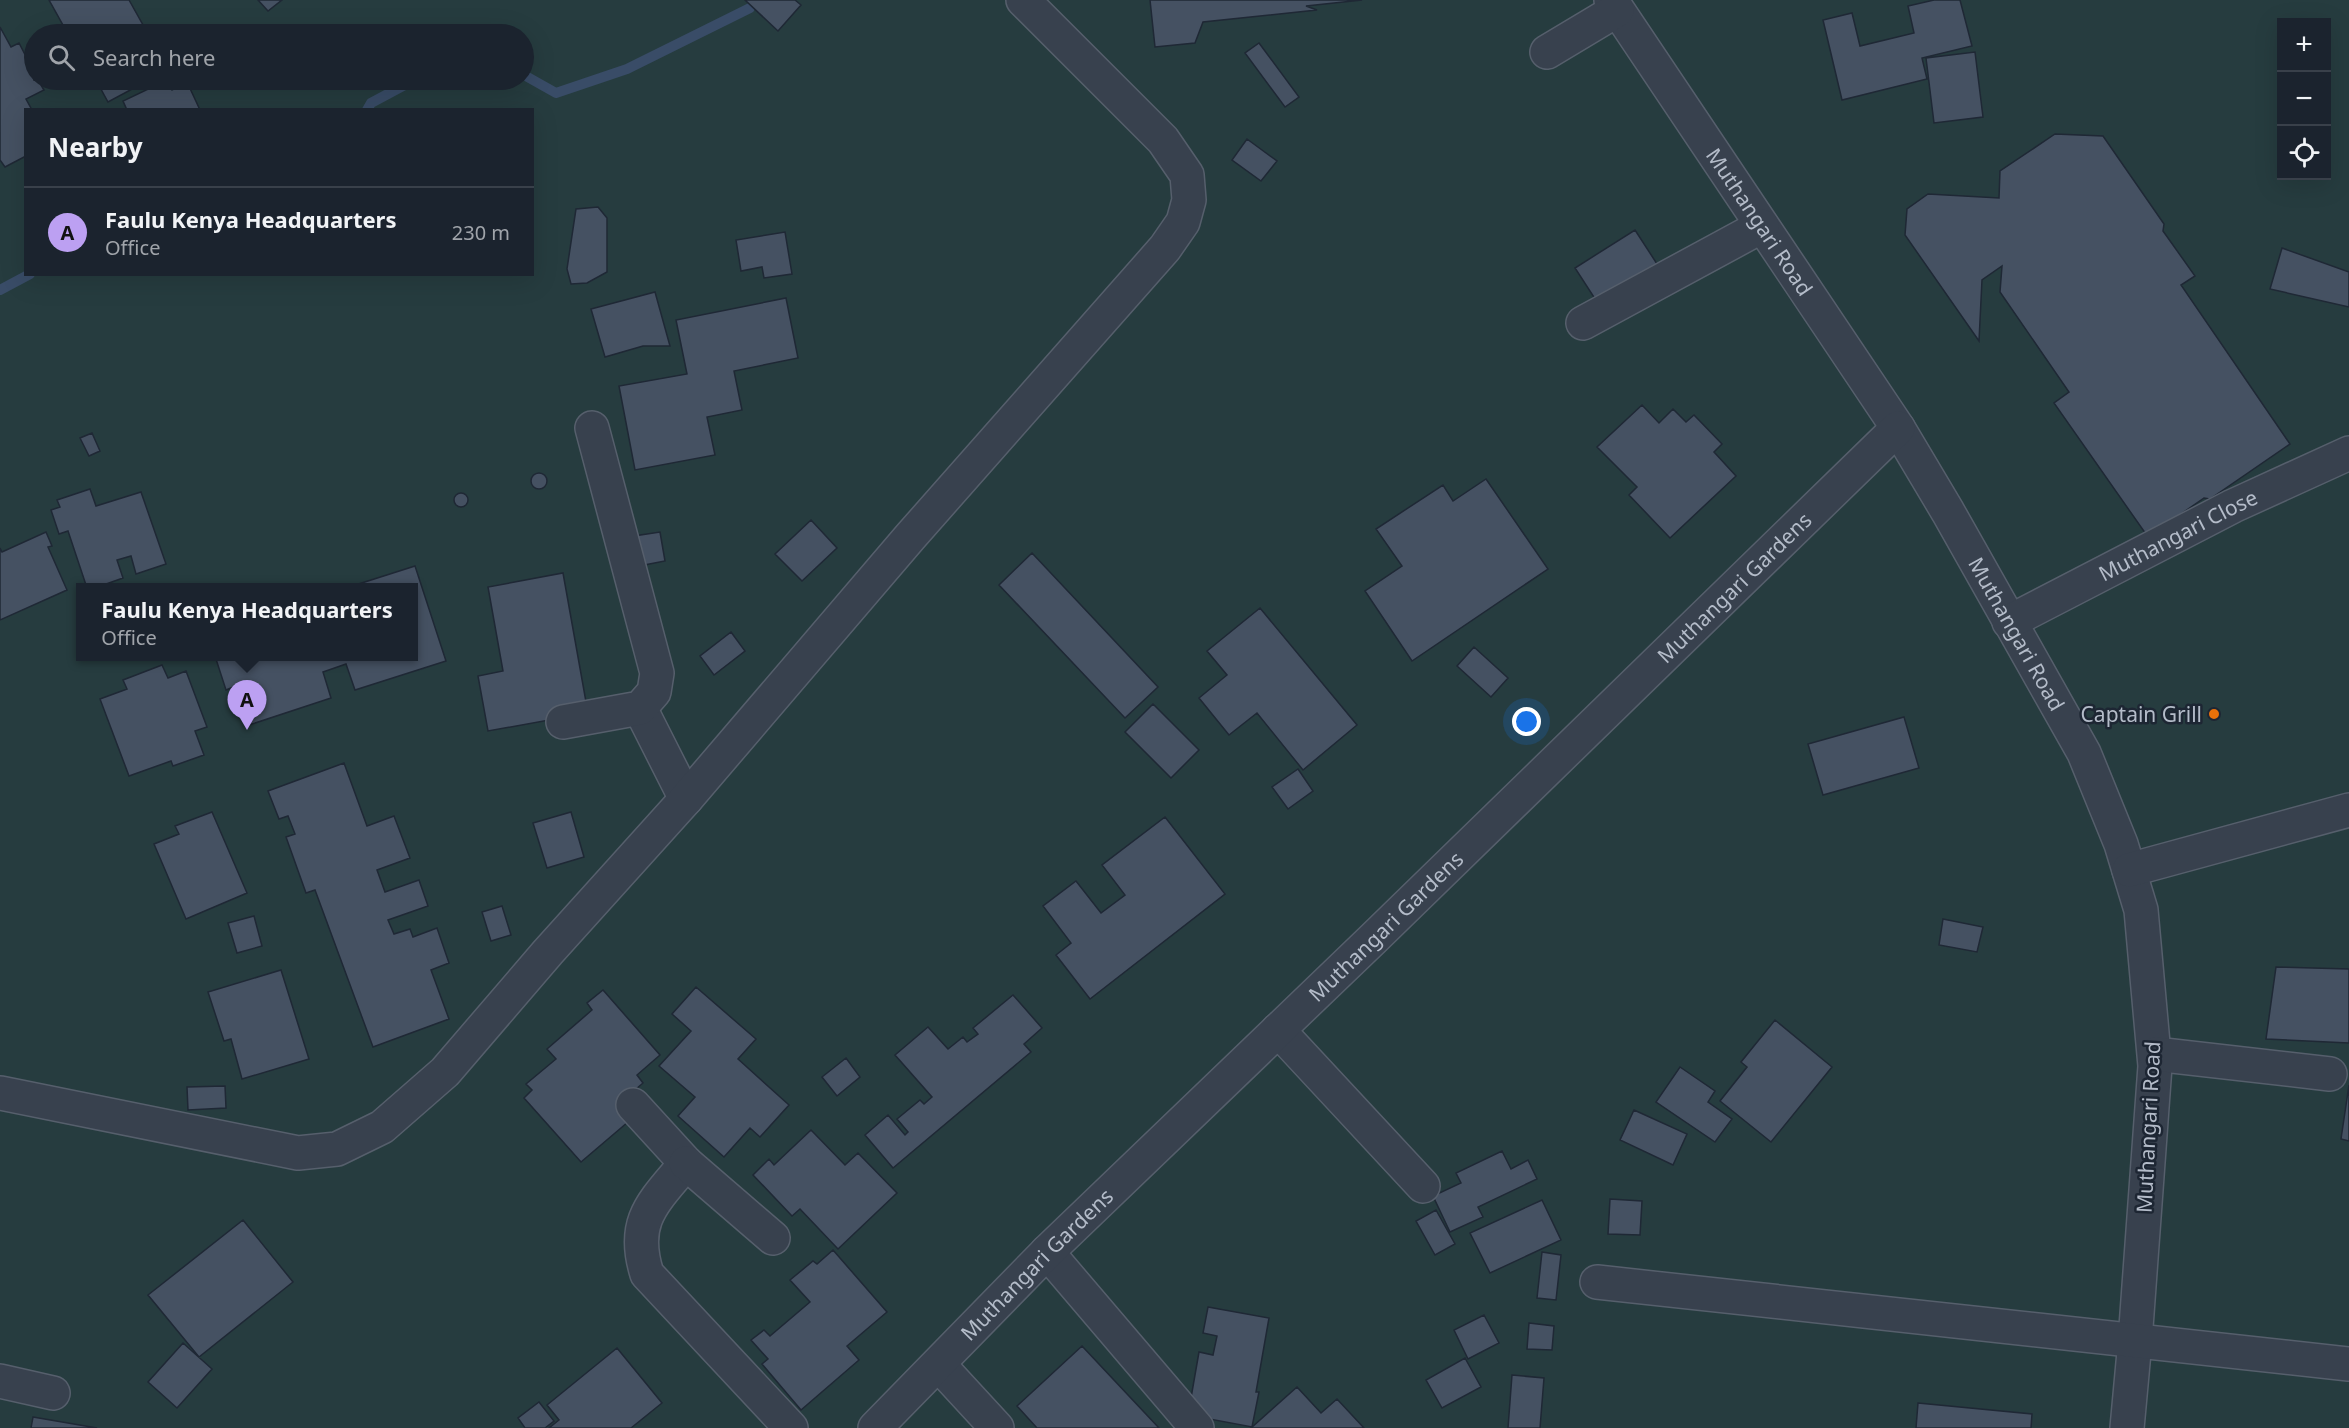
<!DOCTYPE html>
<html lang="en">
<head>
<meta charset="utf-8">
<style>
	:root { --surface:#1b232e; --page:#242b36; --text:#f1f3f6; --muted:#a0a4aa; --line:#39404a; --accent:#bca0f2 }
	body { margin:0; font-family:"Noto Sans",sans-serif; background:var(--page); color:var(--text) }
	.controls { position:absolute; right:18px; top:18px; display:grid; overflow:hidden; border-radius:0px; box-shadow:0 6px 24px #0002 }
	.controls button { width:54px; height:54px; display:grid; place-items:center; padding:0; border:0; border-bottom:2px solid var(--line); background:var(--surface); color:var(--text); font:30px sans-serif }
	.you { position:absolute; left:1527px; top:722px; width:21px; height:21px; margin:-15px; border:4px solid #fff; border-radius:50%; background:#1a73e8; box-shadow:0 0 0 9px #1a73e833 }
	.badge { display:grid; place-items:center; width:39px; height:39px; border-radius:50%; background:var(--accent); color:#111; font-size:20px; font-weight:700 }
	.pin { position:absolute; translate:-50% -50px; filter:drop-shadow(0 2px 3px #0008) }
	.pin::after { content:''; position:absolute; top:32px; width:21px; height:18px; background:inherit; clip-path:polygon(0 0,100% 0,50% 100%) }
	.popup { position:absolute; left:76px; top:583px; width:342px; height:78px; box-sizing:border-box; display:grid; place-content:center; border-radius:0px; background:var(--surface); filter:drop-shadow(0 2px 4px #0005); font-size:20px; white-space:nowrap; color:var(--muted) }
	.popup b { font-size:22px; color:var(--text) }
	.popup::after { content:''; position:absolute; left:50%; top:100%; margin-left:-12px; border:12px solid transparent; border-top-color:var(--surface) }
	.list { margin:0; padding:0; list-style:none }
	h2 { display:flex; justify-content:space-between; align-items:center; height:78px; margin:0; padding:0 24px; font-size:26px }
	h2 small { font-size:20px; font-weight:400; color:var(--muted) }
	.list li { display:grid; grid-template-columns:39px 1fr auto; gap:18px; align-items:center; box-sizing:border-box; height:90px; padding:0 24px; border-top:2px solid var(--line) }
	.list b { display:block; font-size:22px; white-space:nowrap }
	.list p { margin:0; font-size:20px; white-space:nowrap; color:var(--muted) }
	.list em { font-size:20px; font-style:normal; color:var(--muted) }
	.icon { flex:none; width:33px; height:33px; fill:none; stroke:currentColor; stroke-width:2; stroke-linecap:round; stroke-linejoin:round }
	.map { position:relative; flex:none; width:2349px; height:1428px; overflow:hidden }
	.search { position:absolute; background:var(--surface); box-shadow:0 6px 24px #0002; left:24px; top:24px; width:510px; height:66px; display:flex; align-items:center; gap:15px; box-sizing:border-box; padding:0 21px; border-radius:33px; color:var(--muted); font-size:22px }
	.panel { position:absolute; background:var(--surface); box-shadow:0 6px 24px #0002; left:24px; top:108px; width:510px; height:168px; border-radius:0px }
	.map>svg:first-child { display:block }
	.green { fill:#263c3f; fill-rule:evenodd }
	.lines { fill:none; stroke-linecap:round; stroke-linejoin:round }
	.stream { stroke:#394c67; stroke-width:10 }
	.building { fill:#455162; stroke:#1f2835; stroke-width:1.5 }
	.minor-casing { stroke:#565f6c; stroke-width:36 }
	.minor { stroke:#38414e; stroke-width:33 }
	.food-dot { fill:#e8710a; stroke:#1d2633; stroke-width:2 }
	.labels { text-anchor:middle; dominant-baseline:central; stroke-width:5; stroke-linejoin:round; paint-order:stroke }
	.street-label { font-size:21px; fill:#b4bcc9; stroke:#1d2633 }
	.poi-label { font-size:21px; fill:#b4bcc9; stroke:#1d2633; text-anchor:end }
</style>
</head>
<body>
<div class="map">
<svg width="2349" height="1428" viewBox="0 0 2349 1428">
	<rect width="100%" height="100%" fill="#242f3e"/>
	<path class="green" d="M 0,0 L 2349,0 L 2349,1428 L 0,1428 ZM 2282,22 L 2326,22 L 2326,176 L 2282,176 ZM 34,34 L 524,34 L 524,80 L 34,80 ZM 26,110 L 532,110 L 532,274 L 26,274 ZM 80,588 L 413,588 L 413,656 L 80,656 Z"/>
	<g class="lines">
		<path class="stream" d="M 524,75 L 556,93 L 627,69 L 750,8
			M 367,110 L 371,103 L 414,80
			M 0,290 L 30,274"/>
	</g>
	<path class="building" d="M 49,0 L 129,0 L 143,25 L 124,34 L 68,34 Z
		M 258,0 L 282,0 L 268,11 Z
		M 745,0 L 795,0 L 801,5 L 778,31 Z
		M 1150,0 L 1362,0 L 1306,6 L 1317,10 L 1203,22 L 1195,43 L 1155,47 Z
		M 1934,0 L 1960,0 L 1972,46 L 1922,58 L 1927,79 L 1842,100 L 1823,20 L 1852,13 L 1860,46 L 1914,33 L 1908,6 Z
		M 0,27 L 11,47 L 19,43 L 34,72 L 34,80 L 38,80 L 44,90 L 26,99 L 32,110 L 26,110 L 26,156 L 5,167 L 0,160 Z
		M 1259,43 L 1299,97 L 1285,107 L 1245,53 Z
		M 1975,52 L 1983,117 L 1934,123 L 1926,58 Z
		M 96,80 L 131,80 L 136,87 L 108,102 Z
		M 167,80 L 172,90 L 187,82 L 200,110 L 127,110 L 123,101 Z
		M 2055,134 L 2103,136 L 2164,224 L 2163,231 L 2195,276 L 2181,285 L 2290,444 L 2210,499 L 2204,498 L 2148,537 L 2054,403 L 2069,392 L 2000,292 L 2002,266 L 1982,280 L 1979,341 L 1905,235 L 1907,209 L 1928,194 L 1999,198 L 2000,171 Z
		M 1247,139 L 1277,161 L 1261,181 L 1232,160 Z
		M 598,207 L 607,218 L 607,272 L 587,283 L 571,284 L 567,269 L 576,209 Z
		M 1635,230 L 1659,267 L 1599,305 L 1575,268 Z
		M 785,232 L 792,274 L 764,278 L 762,267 L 741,271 L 736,240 Z
		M 2282,248 L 2349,272 L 2349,307 L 2270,289 Z
		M 655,292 L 670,346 L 643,346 L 605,357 L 591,309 Z
		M 786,298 L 798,358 L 734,371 L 742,410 L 707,417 L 715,455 L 635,470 L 619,386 L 687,374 L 676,320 Z
		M 1642,405 L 1659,423 L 1673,409 L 1686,422 L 1694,415 L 1722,444 L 1714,452 L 1736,476 L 1670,538 L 1629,495 L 1637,487 L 1597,447 Z
		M 92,433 L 100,451 L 89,456 L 80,438 Z
		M531 481a8 8 0 1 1 16 0a8 8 0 1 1-16 0Z
		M 1486,479 L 1548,569 L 1412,661 L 1365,591 L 1402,566 L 1376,529 L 1443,485 L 1453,501 Z
		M 90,489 L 96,506 L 141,492 L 166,564 L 136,574 L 131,556 L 117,560 L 123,578 L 95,588 L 87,588 L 68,531 L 59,534 L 51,510 L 60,507 L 57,500 Z
		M454 500a7 7 0 1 1 14 0a7 7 0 1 1-14 0Z
		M 811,520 L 837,548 L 802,581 L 775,554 Z
		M 46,532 L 52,546 L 48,547 L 67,590 L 0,620 L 0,548 L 2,552 Z
		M 660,532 L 665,561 L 639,566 L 634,536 Z
		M 1032,553 L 1158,687 L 1125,718 L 999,585 Z
		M 415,566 L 446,661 L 355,690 L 346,664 L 323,672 L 331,698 L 249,725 L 236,686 L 226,690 L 215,656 L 413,656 L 413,588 L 346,588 Z
		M 563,573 L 588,713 L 488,731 L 478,676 L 503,671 L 488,587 Z
		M 1260,608 L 1357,725 L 1303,770 L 1257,713 L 1229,735 L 1199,698 L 1227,675 L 1207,651 Z
		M 731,632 L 745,651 L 714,675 L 700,656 Z
		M 1474,647 L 1508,678 L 1491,697 L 1457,666 Z
		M 162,665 L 168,678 L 186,671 L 207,727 L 195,731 L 204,755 L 173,766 L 171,761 L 129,776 L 100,699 L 127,689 L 123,680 Z
		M 1153,704 L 1199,750 L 1171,778 L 1125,732 Z
		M 1904,717 L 1919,768 L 1823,795 L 1808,744 Z
		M 344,763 L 367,826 L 394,816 L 410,858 L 377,870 L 385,892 L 419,880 L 428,906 L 388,920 L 394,934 L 410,929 L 413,937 L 437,928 L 449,963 L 431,970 L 449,1019 L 373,1047 L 315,890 L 306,893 L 286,837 L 295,834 L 288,816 L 279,819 L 268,791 Z
		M 1298,769 L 1313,791 L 1288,809 L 1272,787 Z
		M 212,812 L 247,893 L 186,919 L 154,844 L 179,834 L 175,826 Z
		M 571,812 L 584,857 L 547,868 L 533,823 Z
		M 1165,817 L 1225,894 L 1090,999 L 1056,955 L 1071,943 L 1043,906 L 1076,881 L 1101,913 L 1125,895 L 1102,865 Z
		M 502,906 L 511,935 L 491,941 L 482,912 Z
		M 254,916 L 262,946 L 237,953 L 228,923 Z
		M 1943,919 L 1983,927 L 1977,952 L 1939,945 Z
		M 2276,967 L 2349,969 L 2349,1043 L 2266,1039 Z
		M 281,970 L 309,1059 L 242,1079 L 231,1039 L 224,1041 L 208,992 Z
		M 696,987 L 756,1039 L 738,1059 L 789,1105 L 760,1137 L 750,1128 L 724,1157 L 678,1116 L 695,1097 L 659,1066 L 691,1031 L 672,1014 Z
		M 603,990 L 660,1055 L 637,1075 L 643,1083 L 621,1102 L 635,1116 L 581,1162 L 524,1098 L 532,1090 L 526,1084 L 556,1059 L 547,1049 L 592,1010 L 587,1003 Z
		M 1013,995 L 1042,1028 L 1024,1044 L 1031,1052 L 893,1168 L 865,1135 L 888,1115 L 905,1135 L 908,1132 L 897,1119 L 920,1100 L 924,1104 L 932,1097 L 895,1055 L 928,1027 L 948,1049 L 963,1037 L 967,1042 L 978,1034 L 973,1028 Z
		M 1775,1020 L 1832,1067 L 1771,1142 L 1720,1101 L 1747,1067 L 1741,1062 Z
		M 846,1058 L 860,1077 L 837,1096 L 822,1077 Z
		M 1680,1067 L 1715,1091 L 1708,1102 L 1732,1119 L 1715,1142 L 1656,1102 Z
		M 2349,1085 L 2349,1141 L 2341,1139 Z
		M 225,1086 L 226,1108 L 188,1110 L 187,1087 Z
		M 1634,1110 L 1687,1134 L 1673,1165 L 1620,1140 Z
		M 811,1130 L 845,1165 L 858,1153 L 897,1193 L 838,1249 L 800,1209 L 792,1216 L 753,1175 L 769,1159 L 774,1165 Z
		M 1502,1151 L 1511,1169 L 1528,1160 L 1537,1179 L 1478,1207 L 1483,1217 L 1450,1232 L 1433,1196 L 1461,1183 L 1456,1173 Z
		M 1610,1199 L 1642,1201 L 1640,1235 L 1608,1234 Z
		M 1542,1200 L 1561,1240 L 1490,1273 L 1470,1233 Z
		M 1436,1210 L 1455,1244 L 1435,1255 L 1416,1221 Z
		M 243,1220 L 293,1282 L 199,1357 L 148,1295 Z
		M 833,1250 L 887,1312 L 847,1346 L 859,1360 L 801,1410 L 762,1364 L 768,1359 L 751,1340 L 764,1330 L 770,1336 L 810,1302 L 790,1280 L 813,1261 L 817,1264 Z
		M 1542,1252 L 1561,1255 L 1556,1300 L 1537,1298 Z
		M 1208,1307 L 1269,1318 L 1256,1392 L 1259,1392 L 1252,1427 L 1188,1415 L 1199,1352 L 1213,1355 L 1217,1336 L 1203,1333 Z
		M 1484,1315 L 1499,1343 L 1468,1359 L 1454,1330 Z
		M 1529,1323 L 1554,1326 L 1552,1350 L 1527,1349 Z
		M 183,1343 L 212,1369 L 177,1408 L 148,1382 Z
		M 1082,1346 L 1159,1428 L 1037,1428 L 1017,1406 Z
		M 617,1348 L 662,1403 L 631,1428 L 549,1428 L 559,1420 L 547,1405 Z
		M 1465,1358 L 1481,1387 L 1442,1408 L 1426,1380 Z
		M 1512,1375 L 1544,1378 L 1540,1428 L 1508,1428 Z
		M 1297,1387 L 1321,1413 L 1337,1399 L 1364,1428 L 1251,1428 Z
		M 539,1402 L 554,1421 L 545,1428 L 525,1428 L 518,1418 Z
		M 1918,1403 L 2032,1414 L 2031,1428 L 1916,1428 Z
		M 33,1417 L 97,1428 L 31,1428 Z"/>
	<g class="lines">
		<g class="minor-casing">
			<g id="minor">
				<path id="s1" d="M 1611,0 L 1898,428 L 1948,512 L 2084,753 L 2121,844 L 2141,910 L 2155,1066 L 2135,1341 L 2127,1428"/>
				<path d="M 1547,52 L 1617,10"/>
				<path d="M 1583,323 L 1762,226"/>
				<path id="s2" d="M 2009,622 L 2233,506 L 2349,453"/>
				<path d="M 640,708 L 686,799"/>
				<path d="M 563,722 L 640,708 L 654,692 L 657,673 L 592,428"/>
				<path d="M 2129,870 L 2349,810"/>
				<path d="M 1278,1030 L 1423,1186"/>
				<path d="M 2155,1054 L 2330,1074"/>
				<path d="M 0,1093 L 298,1153 L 337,1149 L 382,1127 L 445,1072 L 548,952 L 686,799 L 910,537 L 1165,248 L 1183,222 L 1189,200 L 1187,175 L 1163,140 L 1023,0"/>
				<path d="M 633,1105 L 686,1163 C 654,1202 630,1220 647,1274 L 791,1428"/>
				<path d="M 686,1163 L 773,1238"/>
				<path d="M 1047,1252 L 1197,1428"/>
				<path d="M 1597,1282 L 2349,1364"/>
				<path d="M 939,1365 L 997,1428"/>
				<path d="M 0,1381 L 53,1393"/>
				<path id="s3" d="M 875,1428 L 1047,1252 L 1374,938 L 1898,428"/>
			</g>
		</g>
		<use href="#minor" class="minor"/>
	</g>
	<circle class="food-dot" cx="2214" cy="714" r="6"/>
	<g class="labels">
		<g class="street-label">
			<text stroke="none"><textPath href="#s1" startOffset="267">Muthangari Road</textPath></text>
			<text stroke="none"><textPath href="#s2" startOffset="190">Muthangari Close</textPath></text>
			<text stroke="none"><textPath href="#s3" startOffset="1202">Muthangari Gardens</textPath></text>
			<text stroke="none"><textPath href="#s1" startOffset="753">Muthangari Road</textPath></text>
			<text stroke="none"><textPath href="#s3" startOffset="716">Muthangari Gardens</textPath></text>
			<text transform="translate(2148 1127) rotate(-87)">Muthangari Road</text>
			<text stroke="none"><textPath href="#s3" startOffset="230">Muthangari Gardens</textPath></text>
		</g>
		<g class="poi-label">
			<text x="2202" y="714">Captain Grill</text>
		</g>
	</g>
</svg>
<div class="controls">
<button>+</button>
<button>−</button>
<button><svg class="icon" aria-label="locate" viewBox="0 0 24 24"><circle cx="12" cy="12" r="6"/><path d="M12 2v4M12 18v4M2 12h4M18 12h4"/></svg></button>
</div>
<div class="you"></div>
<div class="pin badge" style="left:247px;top:730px">A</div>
<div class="popup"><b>Faulu Kenya Headquarters</b>Office</div>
<div class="search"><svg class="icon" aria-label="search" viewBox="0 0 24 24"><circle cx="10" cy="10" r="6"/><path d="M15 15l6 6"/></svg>Search here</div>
<section class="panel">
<h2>Nearby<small></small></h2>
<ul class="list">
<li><span class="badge">A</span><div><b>Faulu Kenya Headquarters</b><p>Office</p></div><em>230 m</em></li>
</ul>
</section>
</div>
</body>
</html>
